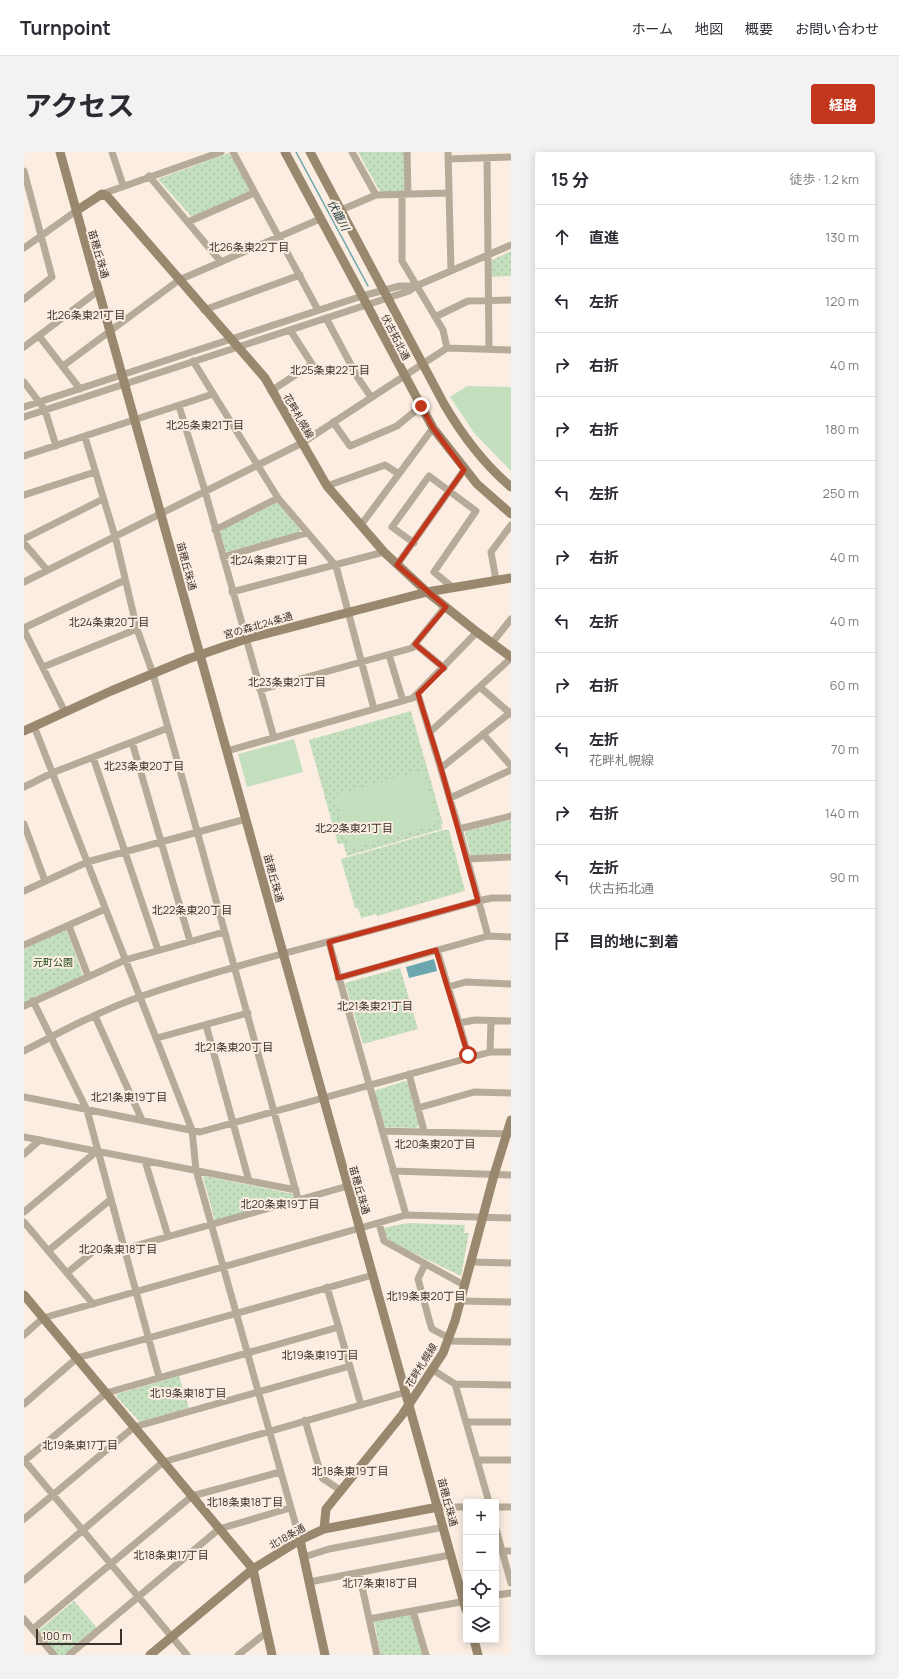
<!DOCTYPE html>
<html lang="ja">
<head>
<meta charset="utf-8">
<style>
	:root { --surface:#fff; --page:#f2f2f3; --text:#2b2b33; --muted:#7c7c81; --line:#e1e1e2; --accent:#c2371c }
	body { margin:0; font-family:Manrope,"Noto Sans JP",sans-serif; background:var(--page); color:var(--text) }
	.controls { position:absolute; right:12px; bottom:12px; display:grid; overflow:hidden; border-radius:4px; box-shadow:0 2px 10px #0003 }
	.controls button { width:36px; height:36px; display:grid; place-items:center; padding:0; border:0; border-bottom:1px solid var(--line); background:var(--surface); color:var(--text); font:20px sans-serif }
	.scale { position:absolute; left:12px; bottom:10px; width:86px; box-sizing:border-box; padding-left:4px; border:2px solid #3b322b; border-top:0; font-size:11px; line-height:14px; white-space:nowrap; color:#3b322b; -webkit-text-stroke:3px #fcede2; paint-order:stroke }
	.stop { position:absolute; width:12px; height:12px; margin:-9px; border:3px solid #c2371c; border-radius:50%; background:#fff }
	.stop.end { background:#c2371c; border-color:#fff; box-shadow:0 1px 4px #0008 }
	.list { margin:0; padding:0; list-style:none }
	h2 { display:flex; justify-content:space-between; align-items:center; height:52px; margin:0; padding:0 16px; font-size:17px }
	h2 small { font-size:13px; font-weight:400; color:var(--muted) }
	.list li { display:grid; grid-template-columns:26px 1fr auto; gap:12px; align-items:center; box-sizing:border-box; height:64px; padding:0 16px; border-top:1px solid var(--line) }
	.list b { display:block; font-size:15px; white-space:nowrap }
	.list p { margin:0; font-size:13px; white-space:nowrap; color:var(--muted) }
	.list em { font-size:13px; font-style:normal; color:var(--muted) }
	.icon { flex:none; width:22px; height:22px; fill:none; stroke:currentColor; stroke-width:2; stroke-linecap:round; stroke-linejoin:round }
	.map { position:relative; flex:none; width:487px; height:1503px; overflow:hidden; border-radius:4px }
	header { display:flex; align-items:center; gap:24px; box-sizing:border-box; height:56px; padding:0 20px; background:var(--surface); border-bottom:1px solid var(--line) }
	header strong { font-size:19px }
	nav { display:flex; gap:22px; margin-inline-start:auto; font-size:14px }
	.intro { display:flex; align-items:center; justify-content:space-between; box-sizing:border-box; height:96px; padding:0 24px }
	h1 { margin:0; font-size:28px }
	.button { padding:10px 18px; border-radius:4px; background:var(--accent); color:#fff; font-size:14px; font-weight:700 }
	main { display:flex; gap:24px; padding:0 24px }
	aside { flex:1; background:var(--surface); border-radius:4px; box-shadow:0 2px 10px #0003 }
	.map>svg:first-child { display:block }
	.grass { fill:url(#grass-dots) }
	.garden { fill:#c4dfbe }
	.water { fill:#6ca7b0 }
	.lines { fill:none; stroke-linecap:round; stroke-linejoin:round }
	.stream { stroke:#6ca7b0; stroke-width:1.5 }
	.street { stroke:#b6aa98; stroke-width:7 }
	.secondary { stroke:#99886e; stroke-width:9 }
	.route { stroke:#c2371c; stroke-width:5 }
	.labels { text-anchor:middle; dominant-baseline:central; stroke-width:4; stroke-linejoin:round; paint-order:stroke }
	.street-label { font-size:10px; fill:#3b322b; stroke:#fcede2 }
	.park-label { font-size:10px; fill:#1f4915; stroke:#fcede2 }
	.water-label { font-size:11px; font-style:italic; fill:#153338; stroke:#fcede2 }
	.neighbourhood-label { font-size:11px; fill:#3b322b; stroke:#fcede2 }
</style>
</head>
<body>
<header>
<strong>Turnpoint</strong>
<nav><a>ホーム</a><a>地図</a><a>概要</a><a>お問い合わせ</a></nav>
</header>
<div class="intro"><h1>アクセス</h1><a class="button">経路</a></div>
<main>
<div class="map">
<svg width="487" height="1503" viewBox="0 0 487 1503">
	<defs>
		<pattern id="grass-dots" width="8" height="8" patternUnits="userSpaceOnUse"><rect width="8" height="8" fill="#c4dfbe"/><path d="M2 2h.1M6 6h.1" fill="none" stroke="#a9c0a3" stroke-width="1.8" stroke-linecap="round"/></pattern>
	</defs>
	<rect width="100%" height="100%" fill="#fcede2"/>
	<path class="grass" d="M 334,0 L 383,0 L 381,39 L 358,40 L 355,38 Z
		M 205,1 L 227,37 L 226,39 L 168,65 L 134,27 Z
		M 487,99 L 487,124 L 467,125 L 468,108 Z
		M 252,351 L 255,351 L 276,378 L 275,381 L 204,400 L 201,399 L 196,381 L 198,378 Z
		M 387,559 L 419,672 L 417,672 L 418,677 L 323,704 L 319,691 L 314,692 L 285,588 Z
		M 487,668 L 487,701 L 447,704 L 441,681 L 442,679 Z
		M 419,678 L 425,678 L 441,739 L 353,764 L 352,762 L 337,766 L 334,756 L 331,756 L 317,707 Z
		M 42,778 L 43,779 L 59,824 L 0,851 L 0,797 Z
		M 376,816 L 394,877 L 339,892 L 321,831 Z
		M 381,929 L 384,930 L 395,973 L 392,976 L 361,975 L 350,939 Z
		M 181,1024 L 269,1042 L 270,1046 L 191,1069 L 179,1025 Z
		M 384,1071 L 441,1073 L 440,1081 L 445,1081 L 437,1124 L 363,1088 L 359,1076 Z
		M 155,1224 L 165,1256 L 116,1270 L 92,1244 L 93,1242 Z
		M 50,1449 L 74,1477 L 42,1503 L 33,1503 L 14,1479 Z
		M 387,1462 L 400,1503 L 357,1503 L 350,1469 Z"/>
	<path class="garden" d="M 443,234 L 487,235 L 487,319 L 451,282 L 426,245 Z
		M 270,587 L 279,620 L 223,635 L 214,602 Z
		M 399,618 L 414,672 L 326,697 L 311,643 Z"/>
	<path class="water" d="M 410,807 L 413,819 L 385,826 L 382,815 Z"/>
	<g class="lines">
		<path class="stream" d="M 272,0 L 344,134"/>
		<path class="street" d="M 88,0 L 99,33
			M 209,0 L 294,158
			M 328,0 L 352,43
			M 383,0 L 384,42
			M 424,0 L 427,119
			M 463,6 L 465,197
			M 424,7 L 487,5
			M 0,19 L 28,125 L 0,147
			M 125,24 L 197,110
			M 78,42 L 197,0
			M 378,42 L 378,109 L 419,178 L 423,196
			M 317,58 L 352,43 L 425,41
			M 164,70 L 230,41
			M 0,96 L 52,59
			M 180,158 L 276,123
			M 411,165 L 444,149 L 487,148
			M 302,166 L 334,226 L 347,245
			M 15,184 L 56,237
			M 0,195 L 74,139
			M 169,209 L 254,346 L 312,414 L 350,557
			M 39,214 L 155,128 L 296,67
			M 0,230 L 21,258 L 32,294
			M 247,239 L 288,212 L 266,178
			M 155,254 L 181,339 L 250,586
			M 0,255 L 338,144 L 376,134 L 392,134
			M 0,265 L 385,139 L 392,134 L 487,93
			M 309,270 L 326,294 L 373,274 L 397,254
			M 61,285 L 92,388 L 113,477 L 129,522 L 173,679 L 274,1047
			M 0,304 L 189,242
			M 303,334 L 361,313 L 375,322
			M 0,343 L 71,320
			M 337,373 L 409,276
			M 191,378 L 254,346
			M 0,387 L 79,347
			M 0,391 L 23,418
			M 390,391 L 368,375 L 405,324 L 452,359 L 410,420 L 428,435
			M 199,405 L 283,381
			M 373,413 L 440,318
			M 472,428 L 467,400 L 487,373
			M 0,430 L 278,291 L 423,196 L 487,198
			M 208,440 L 360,400
			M 0,476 L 101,428
			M 0,478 L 41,560
			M 468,491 L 487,467
			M 391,492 L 420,516
			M 365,503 L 379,549
			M 19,515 L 113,477
			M 456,535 L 487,562
			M 236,538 L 388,496 L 421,455
			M 394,542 L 435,677 L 464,784
			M 10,574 L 168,978 L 172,1018 L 276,1388
			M 406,580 L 487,506
			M 459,582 L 487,614
			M 108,590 L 166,789
			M 203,599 L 389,546 L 453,480
			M 69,605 L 134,798
			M 417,616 L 487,560
			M 0,635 L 28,621 L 144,576
			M 426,646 L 487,618
			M 0,672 L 21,729
			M 435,677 L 487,664
			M 443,707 L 487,705
			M 0,739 L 63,710 L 222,667
			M 45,774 L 64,824
			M 305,790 L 382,1063
			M 0,793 L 81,757
			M 413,798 L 435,871 L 451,868 L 487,869
			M 314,826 L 464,784 L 487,785
			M 424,835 L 442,830 L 487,832
			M 9,849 L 63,958 L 135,1225
			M 0,854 L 101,808 L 200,780
			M 71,864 L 118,968
			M 435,871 L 445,906
			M 182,873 L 225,1029
			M 133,886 L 224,861
			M 0,899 C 38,879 78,858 118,844 C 228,806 343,782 454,749 L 468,746 L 487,746
			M 466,900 L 467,869
			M 385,922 L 400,979
			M 0,945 L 176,980 L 466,900 L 487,900
			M 394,956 L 450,940 L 487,941
			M 358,979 L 487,982
			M 0,985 L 272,1038
			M 0,1002 L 16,988
			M 121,1009 L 144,1084
			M 369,1019 L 487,1023
			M 0,1060 L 73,999
			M 0,1070 L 69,1152
			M 355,1071 L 360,1089 L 440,1133
			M 100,1097 L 324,1034
			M 24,1099 L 86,1048
			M 446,1110 L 487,1111
			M 401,1112 L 394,1127 L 406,1171 L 408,1177 L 425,1186
			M 43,1121 L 71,1098
			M 303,1135 L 337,1253
			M 436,1149 L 487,1150
			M 0,1183 L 19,1166 L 382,1063 L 487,1066
			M 424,1189 L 487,1190
			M 409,1218 L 431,1232 L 487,1233
			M 431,1232 L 465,1350
			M 0,1252 L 53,1206 L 349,1123
			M 281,1268 L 298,1326 L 316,1338
			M 442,1270 L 487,1270
			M 0,1308 L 163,1503
			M 453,1308 L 487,1308
			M 0,1309 L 82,1241 L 315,1175
			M 414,1355 L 442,1355
			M 472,1355 L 487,1355
			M 0,1367 L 110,1275 L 326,1214
			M 472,1377 L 487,1431
			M 478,1399 L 487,1399
			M 280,1405 L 305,1397 L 420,1375
			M 335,1421 L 353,1503
			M 0,1428 L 139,1310 L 382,1240
			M 285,1430 L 426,1403
			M 472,1443 L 487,1441
			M 389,1459 L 402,1503
			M 0,1467 L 30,1503
			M 345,1467 L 442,1449
			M 9,1477 L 168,1344 L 256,1320
			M 45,1503 L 195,1377 L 266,1356
			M 214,1503 L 243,1480"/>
		<path class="secondary" d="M 36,0 L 442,1458
			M 261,0 L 409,276 L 453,332 L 487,362
			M 286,0 L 420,252 C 438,283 460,312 487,335
			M 52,59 L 78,42 L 83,44 L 241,226 L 303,334 L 360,400 L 403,440 L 453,480 L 487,505
			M 0,579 L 87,539 L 164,507 L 222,487 L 403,440 L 487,426
			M 0,1143 L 229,1417 L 248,1503
			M 300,1377 L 302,1357 L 378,1263 L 419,1201 L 431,1169 L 470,1023 L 487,968
			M 276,1388 L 301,1503
			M 450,1488 L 454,1503
			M 126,1503 L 229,1417 L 276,1388 L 300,1377 L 414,1355"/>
	</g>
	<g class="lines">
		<path class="route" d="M 397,254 L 409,276 L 440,318 L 373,413 L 422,455 L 391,492 L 420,516 L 394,542 L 417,616 L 454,749 L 305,790 L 314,826 L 412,798 L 444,903"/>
	</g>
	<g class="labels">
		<g class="street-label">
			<text transform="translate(75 102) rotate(74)">苗穂丘珠通</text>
			<text transform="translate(372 185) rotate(63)">伏古拓北通</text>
			<text transform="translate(275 264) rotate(60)">花畔札幌線</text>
			<text transform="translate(163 414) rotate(75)">苗穂丘珠通</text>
			<text transform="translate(234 473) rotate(-16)">宮の森北24条通</text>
			<text transform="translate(250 726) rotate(75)">苗穂丘珠通</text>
			<text transform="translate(336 1038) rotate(74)">苗穂丘珠通</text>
			<text transform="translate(397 1213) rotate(-58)">花畔札幌線</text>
			<text transform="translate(424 1350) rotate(75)">苗穂丘珠通</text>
			<text transform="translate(263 1384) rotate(-29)">北18条通</text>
		</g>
		<g class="park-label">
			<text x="29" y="810">元町公園</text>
		</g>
		<g class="water-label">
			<text transform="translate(315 63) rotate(62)">伏籠川</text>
		</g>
		<g class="neighbourhood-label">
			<text x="225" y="94">北26条東22丁目</text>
			<text x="62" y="162">北26条東21丁目</text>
			<text x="306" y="217">北25条東22丁目</text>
			<text x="181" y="272">北25条東21丁目</text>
			<text x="245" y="407">北24条東21丁目</text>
			<text x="85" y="469">北24条東20丁目</text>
			<text x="263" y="529">北23条東21丁目</text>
			<text x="120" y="613">北23条東20丁目</text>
			<text x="330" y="675">北22条東21丁目</text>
			<text x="168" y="757">北22条東20丁目</text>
			<text x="351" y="853">北21条東21丁目</text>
			<text x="210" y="894">北21条東20丁目</text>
			<text x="105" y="944">北21条東19丁目</text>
			<text x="411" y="991">北20条東20丁目</text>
			<text x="256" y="1051">北20条東19丁目</text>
			<text x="94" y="1096">北20条東18丁目</text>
			<text x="402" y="1143">北19条東20丁目</text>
			<text x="296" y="1202">北19条東19丁目</text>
			<text x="164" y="1240">北19条東18丁目</text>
			<text x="56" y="1292">北19条東17丁目</text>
			<text x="326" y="1318">北18条東19丁目</text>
			<text x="221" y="1349">北18条東18丁目</text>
			<text x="147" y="1402">北18条東17丁目</text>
			<text x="356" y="1430">北17条東18丁目</text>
		</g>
	</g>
</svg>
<div class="controls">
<button>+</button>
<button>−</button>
<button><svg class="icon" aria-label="locate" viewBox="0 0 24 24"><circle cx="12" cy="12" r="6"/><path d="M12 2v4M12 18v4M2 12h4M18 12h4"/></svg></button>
<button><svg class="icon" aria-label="layers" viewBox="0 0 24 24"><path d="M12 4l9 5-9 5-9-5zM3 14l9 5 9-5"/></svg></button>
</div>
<div class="scale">100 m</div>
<div class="stop" style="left:444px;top:903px"></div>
<div class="stop end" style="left:397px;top:254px"></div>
</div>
<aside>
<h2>15 分<small>徒歩 · 1.2 km</small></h2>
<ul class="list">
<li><svg class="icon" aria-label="ahead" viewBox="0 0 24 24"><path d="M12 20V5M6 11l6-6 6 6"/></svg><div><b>直進</b></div><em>130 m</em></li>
<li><svg class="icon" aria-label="left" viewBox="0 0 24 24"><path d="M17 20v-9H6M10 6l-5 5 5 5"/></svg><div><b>左折</b></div><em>120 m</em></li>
<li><svg class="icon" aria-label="right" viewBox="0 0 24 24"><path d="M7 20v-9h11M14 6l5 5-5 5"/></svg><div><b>右折</b></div><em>40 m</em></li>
<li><svg class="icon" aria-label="right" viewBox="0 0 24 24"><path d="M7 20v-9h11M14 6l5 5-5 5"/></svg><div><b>右折</b></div><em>180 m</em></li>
<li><svg class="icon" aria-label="left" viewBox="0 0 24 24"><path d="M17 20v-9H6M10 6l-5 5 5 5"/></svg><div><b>左折</b></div><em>250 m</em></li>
<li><svg class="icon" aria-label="right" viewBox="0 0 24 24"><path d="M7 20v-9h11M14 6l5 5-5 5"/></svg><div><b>右折</b></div><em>40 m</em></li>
<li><svg class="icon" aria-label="left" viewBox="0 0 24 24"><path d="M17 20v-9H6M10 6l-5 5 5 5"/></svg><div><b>左折</b></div><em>40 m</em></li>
<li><svg class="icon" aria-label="right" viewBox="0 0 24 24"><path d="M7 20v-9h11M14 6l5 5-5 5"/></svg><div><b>右折</b></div><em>60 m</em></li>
<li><svg class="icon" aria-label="left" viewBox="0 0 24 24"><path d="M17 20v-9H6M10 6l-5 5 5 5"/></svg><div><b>左折</b><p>花畔札幌線</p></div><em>70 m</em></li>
<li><svg class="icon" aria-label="right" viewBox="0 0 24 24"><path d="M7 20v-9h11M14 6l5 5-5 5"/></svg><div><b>右折</b></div><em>140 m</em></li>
<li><svg class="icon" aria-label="left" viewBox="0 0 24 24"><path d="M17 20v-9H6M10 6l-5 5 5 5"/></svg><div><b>左折</b><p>伏古拓北通</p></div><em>90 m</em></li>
<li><svg class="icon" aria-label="arrive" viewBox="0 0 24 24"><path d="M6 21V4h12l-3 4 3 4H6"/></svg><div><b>目的地に到着</b></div></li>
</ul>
</aside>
</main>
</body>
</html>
